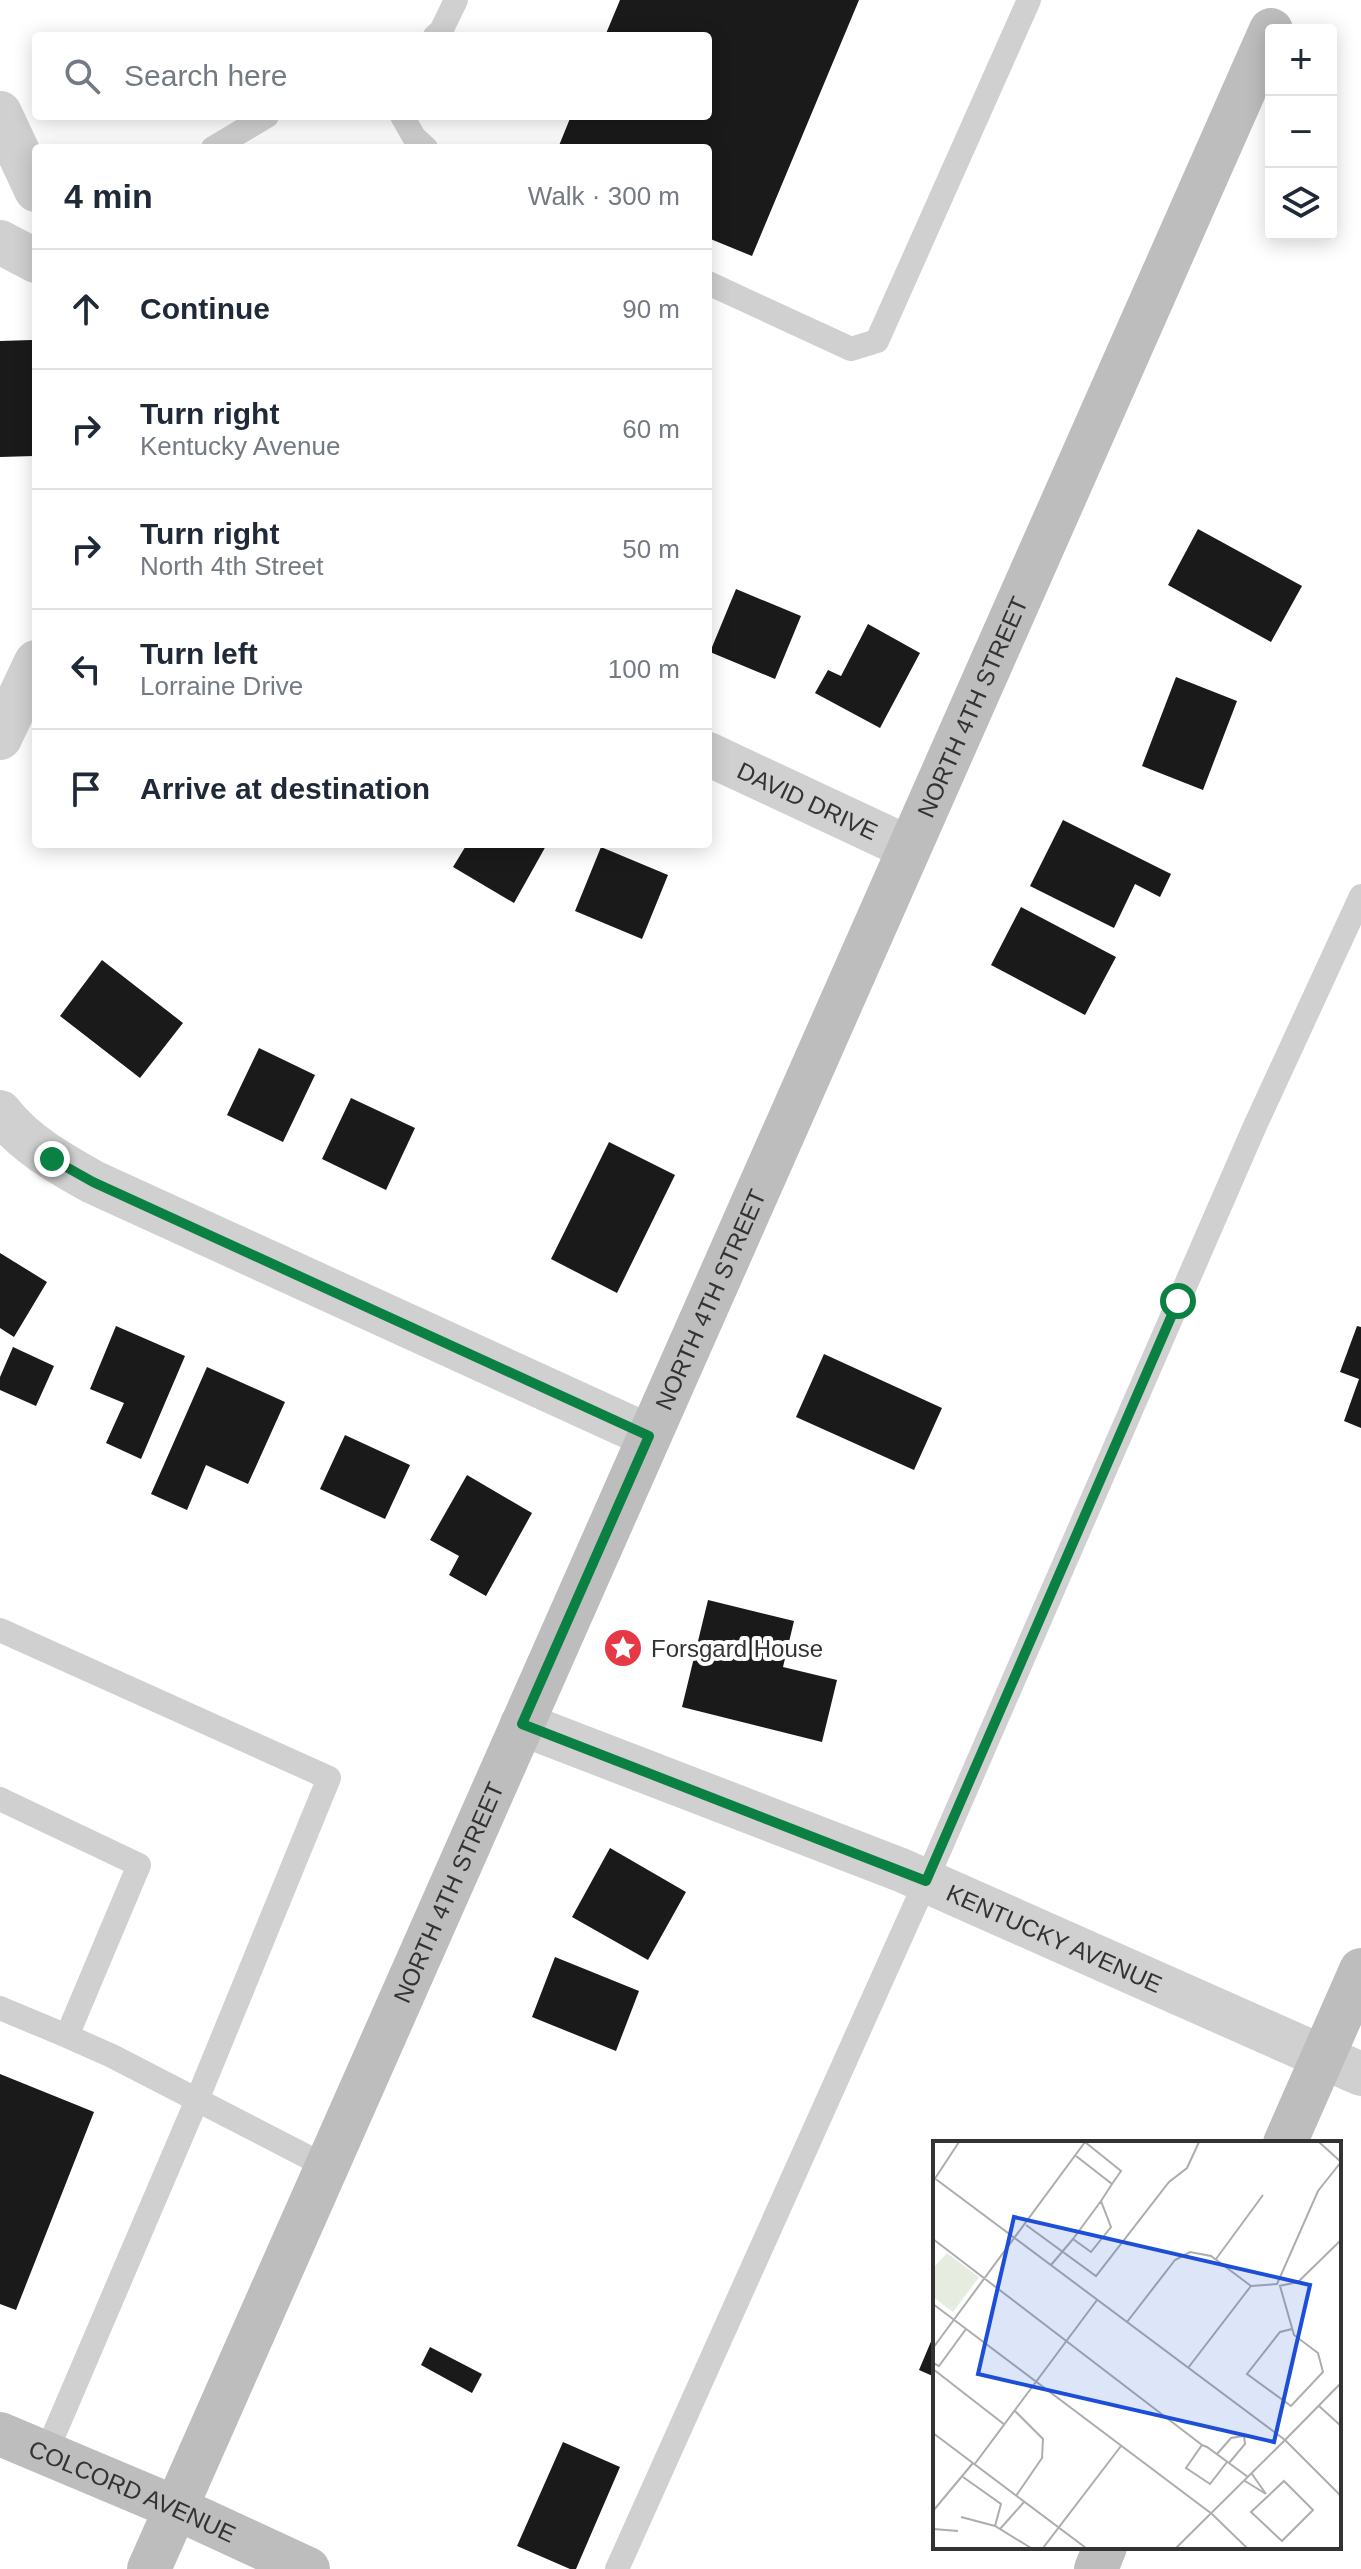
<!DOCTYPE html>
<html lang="en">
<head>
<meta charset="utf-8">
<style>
	:root { --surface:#fff; --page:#f6f6f7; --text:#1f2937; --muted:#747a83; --line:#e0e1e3 }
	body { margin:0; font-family:Helvetica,sans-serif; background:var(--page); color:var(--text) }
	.controls { position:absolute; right:24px; top:24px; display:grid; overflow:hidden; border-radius:8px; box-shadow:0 4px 20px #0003 }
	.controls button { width:72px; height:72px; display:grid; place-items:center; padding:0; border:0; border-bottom:2px solid var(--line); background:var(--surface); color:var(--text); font:40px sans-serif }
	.stop { position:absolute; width:24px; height:24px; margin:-18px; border:6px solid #0b8043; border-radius:50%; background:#fff }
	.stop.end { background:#0b8043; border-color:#fff; box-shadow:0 2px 8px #0008 }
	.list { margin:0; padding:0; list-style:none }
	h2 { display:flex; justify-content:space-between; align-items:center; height:104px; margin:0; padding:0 32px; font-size:34px }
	h2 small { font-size:26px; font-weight:400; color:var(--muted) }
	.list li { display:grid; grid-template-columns:52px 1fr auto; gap:24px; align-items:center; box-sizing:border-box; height:120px; padding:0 32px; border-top:2px solid var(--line) }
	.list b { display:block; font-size:30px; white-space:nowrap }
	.list p { margin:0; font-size:26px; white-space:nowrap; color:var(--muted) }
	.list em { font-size:26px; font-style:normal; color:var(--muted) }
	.icon { flex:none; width:44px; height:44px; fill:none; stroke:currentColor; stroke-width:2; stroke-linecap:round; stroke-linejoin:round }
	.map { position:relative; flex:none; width:1361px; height:2569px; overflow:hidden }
	.search { position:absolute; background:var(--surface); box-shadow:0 4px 20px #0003; left:32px; top:32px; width:680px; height:88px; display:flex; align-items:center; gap:20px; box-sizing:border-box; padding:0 28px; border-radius:8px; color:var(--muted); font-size:30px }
	.panel { position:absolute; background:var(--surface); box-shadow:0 4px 20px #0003; left:32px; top:144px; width:680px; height:704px; border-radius:8px }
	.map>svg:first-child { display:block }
	.building { fill:#1a1a1a }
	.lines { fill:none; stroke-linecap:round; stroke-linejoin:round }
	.lane { stroke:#d0d0d0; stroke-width:24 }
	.street { stroke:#d0d0d0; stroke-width:44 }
	.secondary { stroke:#bdbdbd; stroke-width:44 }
	.route { stroke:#0b8043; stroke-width:10 }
	.labels { text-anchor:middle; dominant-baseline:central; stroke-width:8; stroke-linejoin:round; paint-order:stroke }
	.street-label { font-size:24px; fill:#333; stroke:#fff }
	.poi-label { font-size:24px; fill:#333; stroke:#fff; text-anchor:start }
	.inset-road { fill:none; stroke:#adadad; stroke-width:2 }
	.view { fill:#1d4ed8; fill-opacity:0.15; stroke:#1d4ed8; stroke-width:4 }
	.inset-edge { fill:none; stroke:#333; stroke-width:4 }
</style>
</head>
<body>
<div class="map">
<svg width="1361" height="2569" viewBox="0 0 1361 2569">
	<rect width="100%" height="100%" fill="#fff"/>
	<path class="building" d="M 620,0 L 859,0 L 752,256 L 708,238 L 708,148 L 558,148 L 571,116 L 708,116 L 708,36 L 605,36 Z
		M 32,340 L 34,456 L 0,457 L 0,341 Z
		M 1198,529 L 1302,586 L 1271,642 L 1168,585 Z
		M 736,589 L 801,616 L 775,679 L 710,652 Z
		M 868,624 L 920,653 L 880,728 L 815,693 L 828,670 L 841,676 Z
		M 1176,677 L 1237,701 L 1203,790 L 1142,766 Z
		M 1063,820 L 1171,874 L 1160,897 L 1135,884 L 1114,928 L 1030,886 Z
		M 467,844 L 547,844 L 514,903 L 453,867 Z
		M 601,847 L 668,875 L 642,939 L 575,911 Z
		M 1021,907 L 1116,957 L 1085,1015 L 991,965 Z
		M 102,960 L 183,1023 L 140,1078 L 60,1016 Z
		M 259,1048 L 315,1075 L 283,1142 L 227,1115 Z
		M 351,1098 L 415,1128 L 386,1190 L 322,1159 Z
		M 609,1142 L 675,1175 L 617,1293 L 551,1259 Z
		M 0,1253 L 47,1282 L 14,1337 L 0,1328 Z
		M 116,1326 L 185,1356 L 141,1459 L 106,1443 L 124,1403 L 90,1389 Z
		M 1357,1326 L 1361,1327 L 1361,1428 L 1344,1421 L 1359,1379 L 1340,1372 Z
		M 13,1347 L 54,1366 L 36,1406 L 0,1390 L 0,1377 Z
		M 824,1354 L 942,1408 L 914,1470 L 796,1417 Z
		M 207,1367 L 285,1402 L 248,1484 L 206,1465 L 187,1510 L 151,1494 Z
		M 345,1435 L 410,1465 L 385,1519 L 320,1489 Z
		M 467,1475 L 532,1513 L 486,1596 L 449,1575 L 459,1556 L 430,1540 Z
		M 708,1600 L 794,1621 L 783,1667 L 837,1680 L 822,1742 L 682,1707 Z
		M 610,1848 L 686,1892 L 648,1960 L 572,1917 Z
		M 555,1957 L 639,1991 L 616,2051 L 532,2017 Z
		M 0,2074 L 94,2112 L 16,2310 L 0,2304 Z
		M 935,2332 L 935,2377 L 919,2370 Z
		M 430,2347 L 482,2374 L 472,2393 L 421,2365 Z
		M 563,2442 L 620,2467 L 576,2569 L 570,2569 L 517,2546 Z"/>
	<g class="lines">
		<path class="lane" d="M 435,36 L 441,31 L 456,0
			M 402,116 L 414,137 L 426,148
			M 213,148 L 267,116
			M 708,283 L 851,349 L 877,341 L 1029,0
			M 0,1630 L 329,1778 L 197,2100 L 46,2453
			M 0,1799 L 139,1865 L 67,2036 L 0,2008
			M 67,2036 L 112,2056 L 327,2167
			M 617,2569 L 926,1881 L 1254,1128 L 1361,896"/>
		<g class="street">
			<path d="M 0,113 L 36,190"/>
			<path d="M 0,242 L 36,261"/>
			<path d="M 0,738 L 36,662"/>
			<path id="s1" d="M 708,754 L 909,848"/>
			<path d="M 0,1112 C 25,1144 59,1163 93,1182 L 649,1436"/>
			<path id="s2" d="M 522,1724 L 901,1870 L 1361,2074"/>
		</g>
		<g class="secondary">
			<path d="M 1285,2143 L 1361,1970"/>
			<path id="s3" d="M 0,2434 L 176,2508 L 308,2569"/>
			<path id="s4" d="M 149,2569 L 1271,30"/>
			<path d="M 1096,2569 L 1105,2547"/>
		</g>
	</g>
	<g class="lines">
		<path class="route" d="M 52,1159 L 93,1182 L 649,1436 L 522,1724 L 926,1881 L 1178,1301"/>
	</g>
	<defs>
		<g id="sight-disc" transform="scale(2)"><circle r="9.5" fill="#e63946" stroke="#fff"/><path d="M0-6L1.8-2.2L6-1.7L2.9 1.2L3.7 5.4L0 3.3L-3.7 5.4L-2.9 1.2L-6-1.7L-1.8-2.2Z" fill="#fff"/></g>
	</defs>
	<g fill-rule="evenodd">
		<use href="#sight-disc" x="623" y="1648"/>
	</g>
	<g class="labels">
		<g class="street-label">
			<text stroke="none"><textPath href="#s4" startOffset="2036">NORTH 4TH STREET</textPath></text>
			<text stroke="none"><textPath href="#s1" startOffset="110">DAVID DRIVE</textPath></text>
			<text stroke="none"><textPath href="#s4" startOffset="1388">NORTH 4TH STREET</textPath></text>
			<text stroke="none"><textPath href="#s4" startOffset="740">NORTH 4TH STREET</textPath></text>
			<text stroke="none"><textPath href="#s2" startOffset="574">KENTUCKY AVENUE</textPath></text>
			<text stroke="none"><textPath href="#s3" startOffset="144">COLCORD AVENUE</textPath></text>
		</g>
		<g class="poi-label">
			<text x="651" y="1648">Forsgard House</text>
		</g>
	</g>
	<g transform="translate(933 2141)">
		<rect width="408" height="408" fill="#fff"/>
		<path d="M 14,112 L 46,136 L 20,171 L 0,156 L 0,127 Z" fill="#e6ecdf"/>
		<path class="inset-road" d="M 152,1 L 188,30 L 179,43M 386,1 L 408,21M 143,15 L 179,43 L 168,60 L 178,86 L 158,111 L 140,98 L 168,60M 0,36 L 352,299 L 408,355M 1,39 L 26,1M 93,84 L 163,135 L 236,41 L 254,27 L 266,1M 0,98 L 269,304M 283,118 L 330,54M 118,124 L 140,98M 346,145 L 365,141 L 408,99M 347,145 L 361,194 L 385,212 L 390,231 L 358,265 L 314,233 L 347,191 L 359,188M 0,163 L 279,373 L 314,407M 194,181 L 242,119 L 257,111 L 278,115 L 318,145 L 344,143 L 385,50 L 408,21M 0,207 L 152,1M 0,222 L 6,225 L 33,188M 255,227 L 318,145M 0,228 L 72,284M 386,265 L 408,285M 82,270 L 110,298 L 109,317 L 83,355M 0,292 L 153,407M 352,299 L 408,242M 284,313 L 298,297 L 311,295 L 312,303 L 296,322M 294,321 L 277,343 L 253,327 L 269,304 L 274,306 L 315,336M 41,324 L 164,159M 319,333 L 333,353M 30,336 L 68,363 L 62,385M 312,340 L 333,353M 351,340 L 380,369 L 349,400 L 318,371 ZM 0,370 L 40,322M 28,376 L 62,385 L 98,407M 0,388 L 25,390M 67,388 L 91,361M 110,407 L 188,305M 243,407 L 352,299"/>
		<path class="view" d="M 81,76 L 377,144 L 341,301 L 45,233 Z"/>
		<rect width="408" height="408" class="inset-edge"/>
	</g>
</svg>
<div class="controls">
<button>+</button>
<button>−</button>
<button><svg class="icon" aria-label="layers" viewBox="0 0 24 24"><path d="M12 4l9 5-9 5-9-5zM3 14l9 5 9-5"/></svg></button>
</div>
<div class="stop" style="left:1178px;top:1301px"></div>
<div class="stop end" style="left:52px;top:1159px"></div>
<div class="search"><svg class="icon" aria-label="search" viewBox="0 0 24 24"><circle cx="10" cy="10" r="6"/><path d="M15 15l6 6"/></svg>Search here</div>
<section class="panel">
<h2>4 min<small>Walk · 300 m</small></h2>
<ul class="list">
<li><svg class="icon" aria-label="ahead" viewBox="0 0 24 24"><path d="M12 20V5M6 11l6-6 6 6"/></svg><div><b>Continue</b></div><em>90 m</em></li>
<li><svg class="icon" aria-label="right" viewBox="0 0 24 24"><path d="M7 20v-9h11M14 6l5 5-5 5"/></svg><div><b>Turn right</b><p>Kentucky Avenue</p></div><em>60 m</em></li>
<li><svg class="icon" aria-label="right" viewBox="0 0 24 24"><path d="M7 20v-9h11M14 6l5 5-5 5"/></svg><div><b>Turn right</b><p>North 4th Street</p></div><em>50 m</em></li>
<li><svg class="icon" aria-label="left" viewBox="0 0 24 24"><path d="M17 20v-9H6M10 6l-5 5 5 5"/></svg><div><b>Turn left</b><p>Lorraine Drive</p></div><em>100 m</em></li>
<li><svg class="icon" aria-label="arrive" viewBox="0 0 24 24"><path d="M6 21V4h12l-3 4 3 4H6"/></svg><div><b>Arrive at destination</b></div></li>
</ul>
</section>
</div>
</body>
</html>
